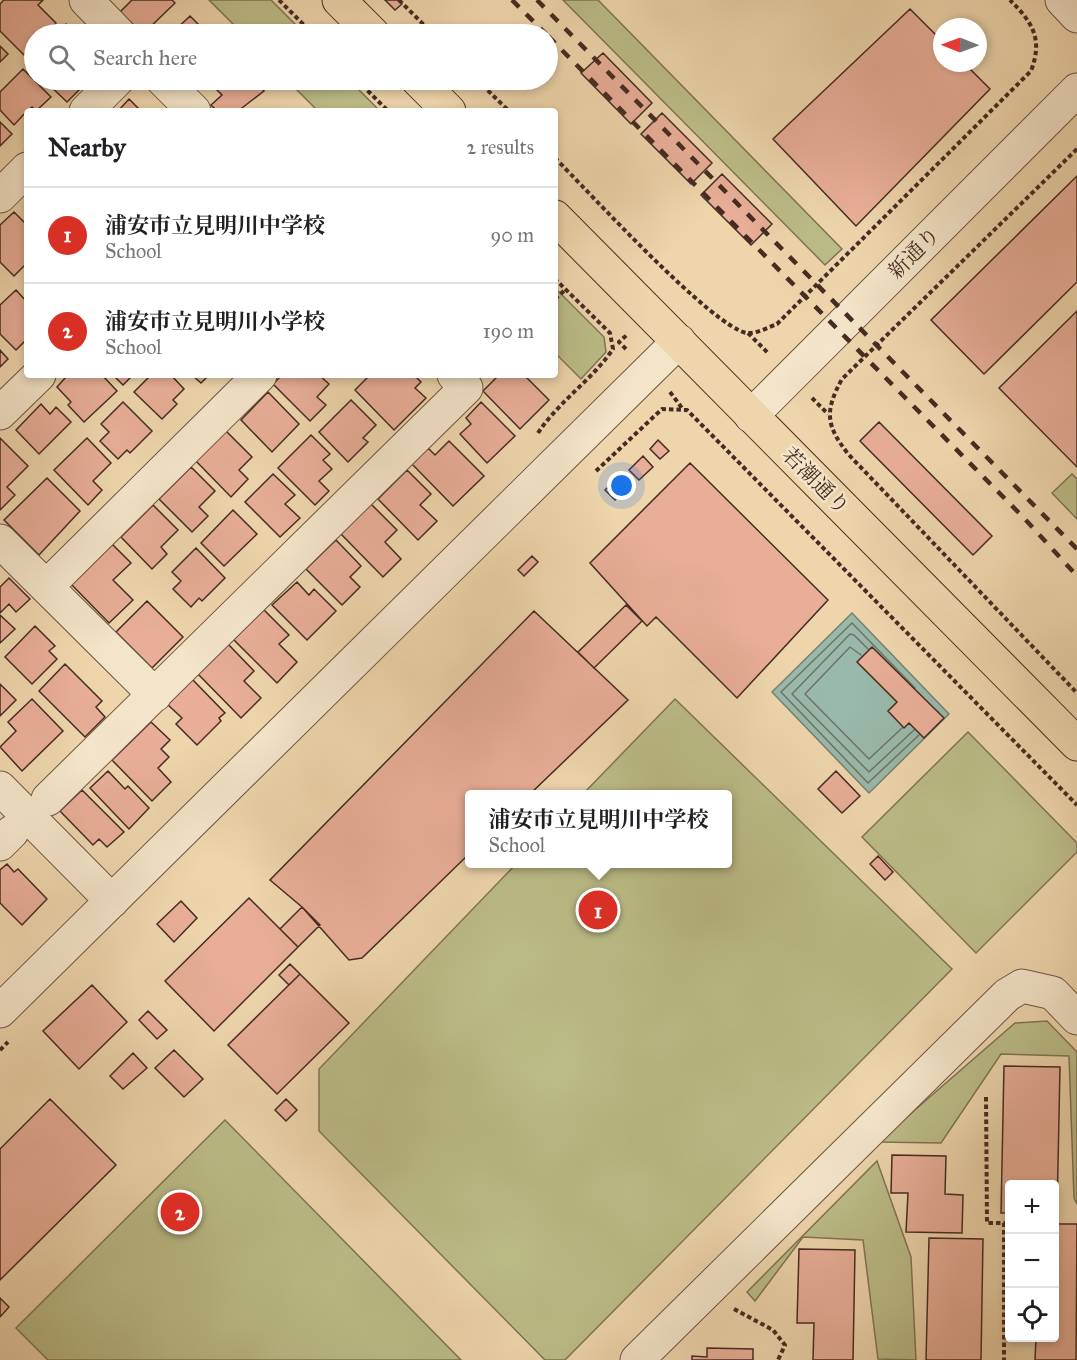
<!DOCTYPE html>
<html lang="en">
<head>
<meta charset="utf-8">
<style>
	:root { --surface:#fff; --page:#f6f6f6; --text:#202124; --muted:#757577; --line:#e0e0e0; --accent:#d93025 }
	body { margin:0; font-family:"IM FELL Great Primer","Noto Serif JP",serif; background:var(--page); color:var(--text) }
	.controls { position:absolute; right:18px; bottom:18px; display:grid; overflow:hidden; border-radius:6px; box-shadow:0 3px 9px #0003 }
	.controls button { width:54px; height:54px; display:grid; place-items:center; padding:0; border:0; border-bottom:2px solid var(--line); background:var(--surface); color:var(--text); font:30px sans-serif }
	.compass { position:absolute; left:933px; top:18px; width:54px; height:54px; border-radius:50%; background:var(--surface); box-shadow:0 3px 9px #0003; rotate:271deg }
	.you { position:absolute; left:622px; top:486px; width:21px; height:21px; margin:-15px; border:4px solid #fff; border-radius:50%; background:#1a73e8; box-shadow:0 0 0 9px #1a73e833 }
	.badge { display:grid; place-items:center; width:39px; height:39px; border-radius:50%; background:var(--accent); color:#fff; font-size:20px; font-weight:700 }
	.pin { position:absolute; translate:-50% -50%; border:3px solid #fff; box-shadow:0 2px 6px #0006 }
	.popup { position:absolute; left:465px; top:790px; width:267px; height:78px; box-sizing:border-box; display:grid; place-content:center; border-radius:6px; background:var(--surface); filter:drop-shadow(0 2px 4px #0005); font-size:20px; white-space:nowrap; color:var(--muted) }
	.popup b { font-size:22px; color:var(--text) }
	.popup::after { content:''; position:absolute; left:50%; top:100%; margin-left:-12px; border:12px solid transparent; border-top-color:var(--surface) }
	.list { margin:0; padding:0; list-style:none }
	h2 { display:flex; justify-content:space-between; align-items:center; height:78px; margin:0; padding:0 24px; font-size:26px }
	h2 small { font-size:20px; font-weight:400; color:var(--muted) }
	.list li { display:grid; grid-template-columns:39px 1fr auto; gap:18px; align-items:center; box-sizing:border-box; height:96px; padding:0 24px; border-top:2px solid var(--line) }
	.list b { display:block; font-size:22px; white-space:nowrap }
	.list p { margin:0; font-size:20px; white-space:nowrap; color:var(--muted) }
	.list em { font-size:20px; font-style:normal; color:var(--muted) }
	.icon { flex:none; width:33px; height:33px; fill:none; stroke:currentColor; stroke-width:2; stroke-linecap:round; stroke-linejoin:round }
	.map { position:relative; flex:none; width:1077px; height:1360px; overflow:hidden }
	.search { position:absolute; background:var(--surface); box-shadow:0 3px 9px #0003; left:24px; top:24px; width:534px; height:66px; display:flex; align-items:center; gap:15px; box-sizing:border-box; padding:0 21px; border-radius:33px; color:var(--muted); font-size:22px }
	.panel { position:absolute; background:var(--surface); box-shadow:0 3px 9px #0003; left:24px; top:108px; width:534px; height:270px; border-radius:6px }
	.map>svg:first-child { display:block }
	.green { fill:#bbbc87; stroke:#807454; stroke-width:1.5 }
	.water { fill:#99b9aa; stroke:#778073; stroke-width:1.5 }
	.lines { fill:none; stroke-linecap:round; stroke-linejoin:round }
	.shore { stroke:#6f7266; stroke-width:1.5 }
	.building { fill:#e8ae97; stroke:#452b21; stroke-width:1.5 }
	.minor-casing { stroke:#6f5644; stroke-width:35 }
	.major-casing { stroke:#452b21; stroke-width:35 }
	.path { stroke:#452b21; stroke-width:4; stroke-dasharray:4.5 3; stroke-linecap:butt }
	.minor { stroke:#f4e4c9; stroke-width:33 }
	.major { stroke:#eed5ac; stroke-width:33 }
	.rail { stroke:#452b21; stroke-width:4.5; stroke-dasharray:10 10; stroke-linecap:butt }
	.labels { text-anchor:middle; dominant-baseline:central; stroke-width:5; stroke-linejoin:round; paint-order:stroke }
	.street-label { font-size:21px; fill:#452b21; stroke:#f4e4c9 }
</style>
</head>
<body>
<div class="map">
<svg width="1077" height="1360" viewBox="0 0 1077 1360">
	<rect width="100%" height="100%" fill="#eed5ac"/>
	<filter id="stains"><feTurbulence type="fractalNoise" baseFrequency=".00333" numOctaves="4"/><feColorMatrix values="0 0 0 0 .2 0 0 0 0 .09 0 0 0 0 .02 0 0 0 .5 -.17"/></filter>
	<radialGradient id="worn" r=".72"><stop offset=".6" stop-color="#630" stop-opacity="0"/><stop offset="1" stop-color="#630" stop-opacity=".3"/></radialGradient>
	<path class="green" d="M 209,0 L 271,0 L 305,34 L 243,34 Z
		M 563,0 L 598,0 L 842,249 L 825,265 Z
		M 287,80 L 349,80 L 380,111 L 318,111 Z
		M 555,288 L 604,337 L 606,352 L 581,379 L 555,353 Z
		M 1072,474 L 1077,479 L 1077,519 L 1052,493 Z
		M 675,699 L 952,969 L 565,1360 L 545,1360 L 319,1131 L 319,1069 L 516,864 L 727,864 L 727,794 L 583,794 Z
		M 968,732 L 1077,843 L 1077,852 L 976,953 L 862,837 Z
		M 1047,1021 L 1077,1052 L 1077,1204 L 1074,1198 L 1069,1056 L 1001,1054 L 941,1143 L 878,1142 L 1015,1023 Z
		M 225,1120 L 461,1360 L 48,1360 L 16,1328 Z
		M 877,1161 L 911,1257 L 916,1360 L 878,1359 L 863,1240 L 803,1237 L 755,1301 L 747,1292 Z"/>
	<path class="water" d="M 852,613 L 949,714 L 869,793 L 772,692 Z"/>
	<g class="lines">
		<path class="shore" d="M 868,649 L 854,635 L 850,634 L 792,694 L 869,772 L 914,730
			M 861,655 L 850,647 L 805,694 L 869,759 L 902,728
			M 915,688 L 852,623 L 781,692 L 868,783 L 919,735"/>
	</g>
	<path class="building" d="M 4,0 L 43,0 L 38,5 L 56,23 L 45,34 L 34,34 L 34,45 L 24,55 L 0,31 L 0,4 Z
		M 132,0 L 172,0 L 175,3 L 143,34 L 120,12 Z
		M 385,0 L 397,0 L 402,4 L 395,10 Z
		M 910,9 L 942,41 L 942,63 L 964,63 L 990,89 L 856,226 L 773,139 Z
		M 190,16 L 208,34 L 171,34 Z
		M 66,24 L 75,34 L 55,34 Z
		M 0,46 L 8,54 L 0,62 Z
		M 603,53 L 652,103 L 631,124 L 581,73 Z
		M 23,69 L 51,97 L 36,111 L 32,107 L 27,111 L 14,125 L 0,110 L 0,92 Z
		M 44,80 L 81,80 L 85,84 L 67,102 Z
		M 187,80 L 204,80 L 196,88 Z
		M 216,80 L 253,80 L 264,91 L 238,111 L 217,111 L 211,105 L 222,95 L 211,84 Z
		M 129,99 L 141,111 L 118,111 Z
		M 662,113 L 712,163 L 691,184 L 641,134 Z
		M 0,122 L 12,134 L 0,146 Z
		M 722,174 L 772,224 L 751,245 L 701,195 Z
		M 1077,176 L 1077,282 L 984,374 L 931,320 Z
		M 14,212 L 27,225 L 27,263 L 14,276 L 0,262 L 0,225 Z
		M 16,290 L 27,302 L 27,339 L 16,350 L 0,334 L 0,305 Z
		M 1077,311 L 1077,467 L 999,388 Z
		M 0,350 L 8,359 L 0,367 Z
		M 65,375 L 102,375 L 117,391 L 84,422 L 68,405 L 71,402 L 57,387 L 66,377 Z
		M 113,375 L 133,375 L 123,385 Z
		M 151,375 L 171,375 L 184,389 L 173,400 L 177,404 L 162,419 L 134,392 Z
		M 192,375 L 209,375 L 201,383 Z
		M 282,375 L 319,375 L 329,384 L 317,397 L 326,405 L 310,421 L 273,384 Z
		M 370,375 L 414,375 L 421,382 L 415,388 L 426,398 L 394,430 L 355,390 Z
		M 499,375 L 524,375 L 549,400 L 520,429 L 483,391 Z
		M 268,392 L 299,424 L 272,452 L 241,420 Z
		M 351,400 L 376,425 L 363,438 L 368,442 L 348,462 L 319,432 Z
		M 123,402 L 152,431 L 130,453 L 127,450 L 118,459 L 100,441 L 109,432 L 101,424 Z
		M 481,402 L 515,436 L 487,463 L 460,434 L 471,424 L 466,418 Z
		M 41,404 L 50,414 L 56,407 L 71,422 L 39,454 L 16,430 Z
		M 879,422 L 992,536 L 973,555 L 860,441 Z
		M 225,430 L 252,457 L 239,470 L 248,479 L 231,497 L 195,460 Z
		M 311,435 L 330,454 L 323,460 L 332,469 L 319,481 L 329,491 L 315,505 L 278,468 Z
		M 0,438 L 28,466 L 7,487 L 15,495 L 0,510 Z
		M 87,438 L 111,463 L 93,481 L 102,490 L 88,505 L 54,470 Z
		M 658,440 L 669,451 L 660,459 L 650,449 Z
		M 449,441 L 484,476 L 453,506 L 412,464 L 428,448 L 435,455 Z
		M 643,456 L 653,467 L 639,480 L 629,470 Z
		M 690,463 L 828,600 L 737,698 L 656,617 L 647,626 L 590,563 Z
		M 191,467 L 215,491 L 199,507 L 208,516 L 192,532 L 159,499 Z
		M 407,470 L 431,494 L 420,505 L 437,521 L 418,540 L 378,499 Z
		M 624,472 L 633,482 L 615,500 L 605,490 Z
		M 273,474 L 295,495 L 285,504 L 300,518 L 280,537 L 245,502 Z
		M 47,478 L 80,511 L 39,555 L 4,520 Z
		M 370,503 L 397,530 L 385,542 L 401,559 L 383,577 L 340,533 Z
		M 153,505 L 178,530 L 161,547 L 167,554 L 152,569 L 121,537 Z
		M 233,510 L 257,534 L 224,566 L 201,543 Z
		M 336,540 L 361,566 L 350,577 L 360,587 L 342,605 L 306,569 Z
		M 112,544 L 131,563 L 113,580 L 133,600 L 109,623 L 71,584 Z
		M 196,548 L 225,578 L 202,601 L 199,598 L 191,607 L 173,589 L 181,581 L 172,572 Z
		M 532,556 L 538,562 L 524,576 L 518,570 Z
		M 9,578 L 30,599 L 16,612 L 9,604 L 0,613 L 0,587 Z
		M 297,582 L 309,595 L 314,589 L 336,611 L 307,640 L 272,605 Z
		M 147,601 L 183,637 L 152,668 L 116,632 Z
		M 626,605 L 642,621 L 594,668 L 578,652 Z
		M 263,609 L 289,635 L 279,644 L 297,662 L 277,683 L 233,639 Z
		M 534,611 L 628,700 L 530,794 L 469,794 L 469,854 L 362,958 L 349,960 L 302,907 L 270,880 Z
		M 0,615 L 15,629 L 0,643 Z
		M 35,626 L 55,646 L 49,651 L 57,659 L 32,684 L 5,657 Z
		M 228,644 L 254,671 L 244,681 L 261,698 L 241,718 L 198,674 Z
		M 872,647 L 944,718 L 924,738 L 909,723 L 904,728 L 888,711 L 897,702 L 857,662 Z
		M 65,664 L 102,701 L 96,707 L 105,717 L 85,737 L 39,691 Z
		M 192,679 L 225,713 L 219,718 L 221,721 L 197,745 L 176,724 L 182,718 L 167,704 Z
		M 0,684 L 16,700 L 0,716 Z
		M 32,699 L 63,731 L 22,771 L 0,747 L 16,731 L 8,722 Z
		M 151,722 L 170,740 L 161,749 L 169,757 L 158,768 L 171,782 L 152,801 L 112,760 Z
		M 108,771 L 125,789 L 128,786 L 149,808 L 129,829 L 90,788 Z
		M 836,771 L 860,796 L 842,813 L 818,789 Z
		M 82,790 L 124,832 L 107,847 L 99,839 L 93,845 L 60,811 Z
		M 878,856 L 893,872 L 885,880 L 870,864 Z
		M 7,864 L 14,872 L 18,869 L 47,899 L 22,925 L 0,903 L 0,870 Z
		M 249,898 L 298,947 L 214,1031 L 165,981 Z
		M 181,901 L 197,918 L 174,942 L 157,924 Z
		M 302,907 L 320,925 L 298,947 L 280,929 Z
		M 290,964 L 300,974 L 289,985 L 279,975 Z
		M 300,974 L 349,1023 L 277,1094 L 228,1045 Z
		M 92,985 L 127,1022 L 79,1069 L 43,1031 Z
		M 148,1011 L 167,1030 L 157,1039 L 139,1020 Z
		M 174,1050 L 203,1079 L 184,1097 L 155,1068 Z
		M 133,1053 L 147,1068 L 123,1089 L 110,1076 Z
		M 1004,1066 L 1060,1067 L 1057,1214 L 1054,1184 L 1010,1184 L 1010,1213 L 1001,1213 Z
		M 50,1099 L 116,1165 L 0,1280 L 0,1149 Z
		M 286,1099 L 297,1110 L 286,1121 L 275,1110 Z
		M 892,1155 L 946,1156 L 945,1194 L 963,1195 L 962,1233 L 906,1232 L 908,1193 L 891,1193 Z
		M 1054,1224 L 1077,1224 L 1076,1360 L 1035,1360 L 1036,1338 L 1054,1338 Z
		M 929,1238 L 983,1239 L 981,1360 L 926,1360 Z
		M 799,1249 L 855,1250 L 853,1360 L 813,1360 L 814,1323 L 797,1323 Z
		M 0,1298 L 9,1307 L 0,1317 Z
		M 707,1348 L 753,1349 L 753,1360 L 692,1360 L 692,1356 L 707,1357 Z"/>
	<g class="lines">
		<g class="minor-casing">
			<path id="minor" d="M 86,0 L 119,34
				M 1062,0 L 1077,16
				M 163,80 L 194,111
				M 86,111 L 117,80
				M 0,196 L 27,169
				M 0,413 L 39,375
				M 751,416 L 1077,90
				M 0,541 L 155,695
				M 46,587 L 260,375
				M 0,788 L 112,901
				M 48,799 L 466,388 L 454,375
				M 0,844 L 12,832
				M 0,1011 L 679,341
				M 637,1360 L 1007,995 L 1022,986 L 1053,993 L 1077,1018"/>
		</g>
		<g class="major-casing">
			<path id="major" d="M 339,0 L 373,34
				M 418,80 L 449,111
				M 555,217 L 1077,744"/>
		</g>
		<path class="path" d="M 279,0 L 313,34
			M 399,0 L 433,34
			M 357,80 L 388,111
			M 477,80 L 509,111
			M 1077,149 L 842,379 C 824,412 826,426 849,455 L 1077,693
			M 555,158 C 586,189 713,328 747,333 C 756,334 769,327 777,324 L 1031,71 C 1043,39 1033,23 1010,0
			M 555,299 L 566,289
			M 748,333 L 769,354
			M 626,349 L 619,342 L 628,334
			M 670,392 L 682,408
			M 812,398 L 828,414
			M 538,433 C 559,401 592,380 613,349 L 610,333 L 555,279
			M 596,471 L 662,409 L 687,410 L 1077,805
			M 0,1050 L 8,1042
			M 986,1097 L 987,1223 L 1004,1223 L 1004,1360
			M 734,1309 L 773,1330 L 785,1345 L 778,1360"/>
		<use href="#minor" class="minor"/>
		<use href="#major" class="major"/>
		<path class="rail" d="M 512,0 L 546,34
			M 537,0 L 1077,549
			M 548,36 L 1024,518 L 1077,576"/>
	</g>
	<g class="labels">
		<g class="street-label">
			<text transform="translate(914 253) rotate(-45)">新通り</text>
			<text transform="translate(816 481) rotate(45)">若潮通り</text>
		</g>
	</g>
	<rect width="100%" height="100%" filter="url(#stains)"/>
	<rect width="100%" height="100%" fill="url(#worn)"/>
</svg>
<div class="controls">
<button>+</button>
<button>−</button>
<button><svg class="icon" aria-label="locate" viewBox="0 0 24 24"><circle cx="12" cy="12" r="6"/><path d="M12 2v4M12 18v4M2 12h4M18 12h4"/></svg></button>
</div>
<svg class="compass" viewBox="-18 -18 36 36"><path d="M0-13l5 13h-10z" fill="#e53935"/><path d="M0 13l5-13h-10z" fill="#757577"/></svg>
<div class="you"></div>
<div class="pin badge" style="left:598px;top:910px">1</div>
<div class="popup"><b>浦安市立見明川中学校</b>School</div>
<div class="pin badge" style="left:180px;top:1212px">2</div>
<div class="search"><svg class="icon" aria-label="search" viewBox="0 0 24 24"><circle cx="10" cy="10" r="6"/><path d="M15 15l6 6"/></svg>Search here</div>
<section class="panel">
<h2>Nearby<small>2 results</small></h2>
<ul class="list">
<li><span class="badge">1</span><div><b>浦安市立見明川中学校</b><p>School</p></div><em>90 m</em></li>
<li><span class="badge">2</span><div><b>浦安市立見明川小学校</b><p>School</p></div><em>190 m</em></li>
</ul>
</section>
</div>
</body>
</html>
